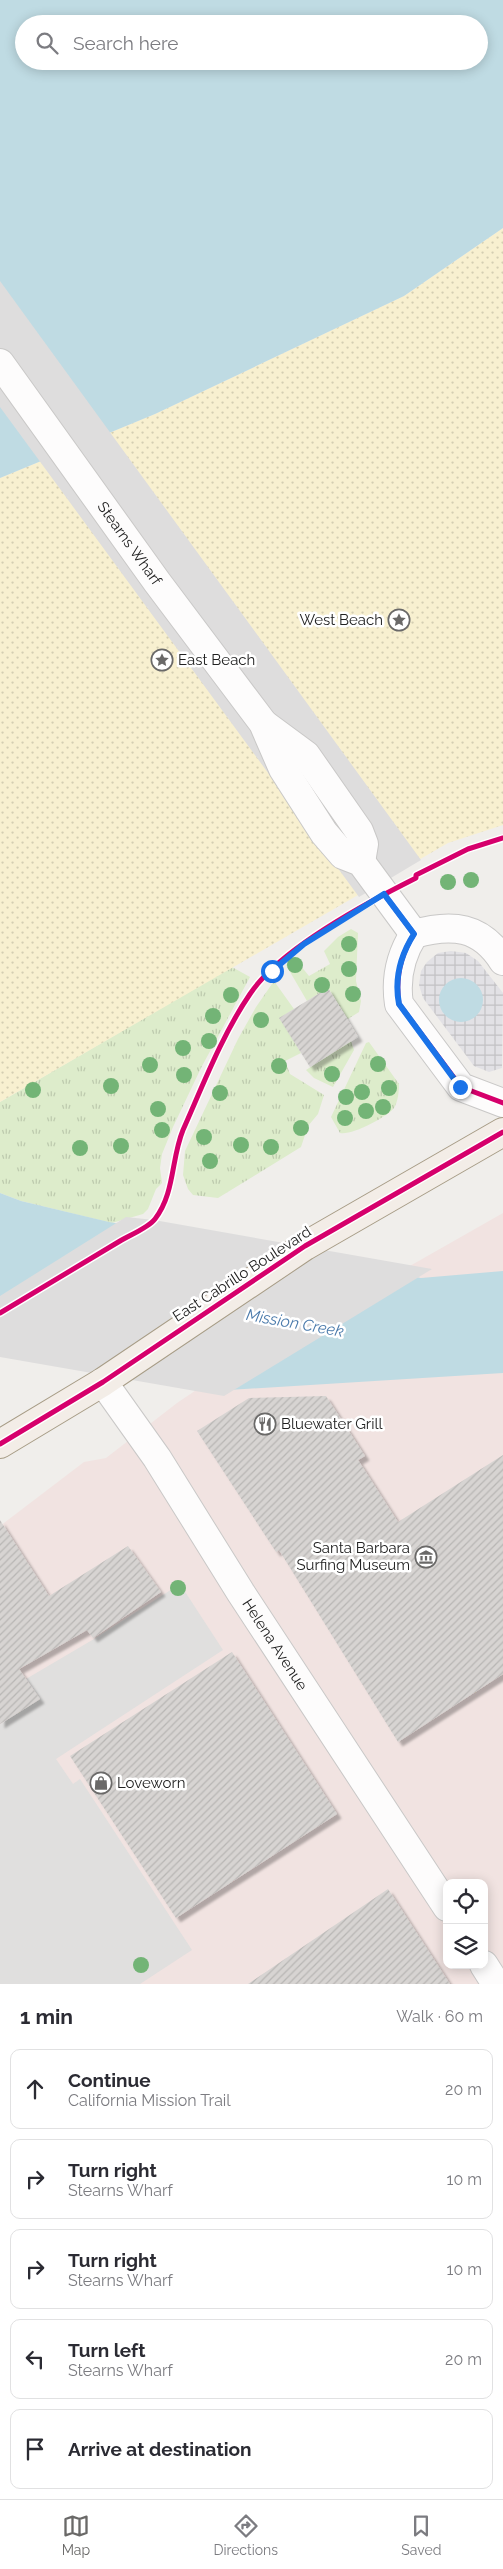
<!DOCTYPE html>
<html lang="en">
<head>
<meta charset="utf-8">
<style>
	:root { --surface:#fff; --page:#f7f7f7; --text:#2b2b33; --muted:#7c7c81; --line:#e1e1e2; --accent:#6a6968 }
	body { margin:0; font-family:Raleway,sans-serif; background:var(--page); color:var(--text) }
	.controls { position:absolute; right:15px; bottom:15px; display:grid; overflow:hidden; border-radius:10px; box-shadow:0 2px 12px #0003 }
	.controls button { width:45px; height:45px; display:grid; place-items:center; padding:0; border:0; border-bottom:1px solid var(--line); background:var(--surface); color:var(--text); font:25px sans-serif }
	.stop { position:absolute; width:15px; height:15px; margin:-11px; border:4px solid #1a73e8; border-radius:50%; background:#fff }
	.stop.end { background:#1a73e8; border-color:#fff; box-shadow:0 1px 5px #0008 }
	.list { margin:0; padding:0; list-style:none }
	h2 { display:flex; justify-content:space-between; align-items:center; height:65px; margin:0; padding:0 20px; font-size:21px }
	h2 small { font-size:16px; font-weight:400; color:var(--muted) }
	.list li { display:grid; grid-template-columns:32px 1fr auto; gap:15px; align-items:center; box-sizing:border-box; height:80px; margin:0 10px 10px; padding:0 10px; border:1px solid var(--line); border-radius:10px }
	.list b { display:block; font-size:19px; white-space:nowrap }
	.list p { margin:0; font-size:16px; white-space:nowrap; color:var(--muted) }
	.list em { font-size:16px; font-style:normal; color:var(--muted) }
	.icon { flex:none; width:28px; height:28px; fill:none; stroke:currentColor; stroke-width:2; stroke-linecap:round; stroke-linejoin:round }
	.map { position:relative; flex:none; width:503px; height:1984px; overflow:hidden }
	.search { position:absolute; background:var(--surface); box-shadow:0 2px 12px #0003; left:15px; right:15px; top:15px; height:55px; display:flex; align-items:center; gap:12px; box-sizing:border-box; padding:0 18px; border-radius:28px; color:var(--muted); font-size:19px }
	.sheet { height:515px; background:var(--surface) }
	nav { display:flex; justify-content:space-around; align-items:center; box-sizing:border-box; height:70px; border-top:1px solid var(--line); background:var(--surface); font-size:14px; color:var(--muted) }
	nav a { display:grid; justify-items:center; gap:2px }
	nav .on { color:var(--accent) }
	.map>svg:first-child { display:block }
	.commercial { fill:#f1e3e1; fill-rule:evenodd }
	.grass { fill:url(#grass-tufts) }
	.sand { fill:url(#sand-dots) }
	.parking { fill:#e0dfde }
	.plaza { fill:url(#plaza-grid) }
	.water { fill:#bfdbe3; fill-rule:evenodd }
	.pier { fill:#dedddd }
	.building { fill:url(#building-hatch); filter:url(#shadow) }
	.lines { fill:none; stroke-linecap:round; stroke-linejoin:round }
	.street-casing { stroke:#c9c8c7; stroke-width:30 }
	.primary-casing { stroke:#a79c86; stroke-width:30 }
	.street { stroke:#fdfcfc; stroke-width:28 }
	.primary { stroke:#f3ede7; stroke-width:28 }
	.cycleway-casing { stroke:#fff; stroke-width:8 }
	.cycleway { stroke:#d6006c; stroke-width:5 }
	.tree { fill:#73b476 }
	.route { stroke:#1a73e8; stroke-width:6 }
	.labels { text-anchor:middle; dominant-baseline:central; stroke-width:5; stroke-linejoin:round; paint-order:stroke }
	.street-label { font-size:15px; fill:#222; stroke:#fff }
	.poi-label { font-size:15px; fill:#222; stroke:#fff; text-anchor:start }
	.water-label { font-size:16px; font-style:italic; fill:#4a7aab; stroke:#fff }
</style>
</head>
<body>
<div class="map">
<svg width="503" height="1984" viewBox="0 0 503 1984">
	<defs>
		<pattern id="grass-tufts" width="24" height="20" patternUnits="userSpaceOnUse" patternTransform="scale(1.25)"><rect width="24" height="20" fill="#ddeccb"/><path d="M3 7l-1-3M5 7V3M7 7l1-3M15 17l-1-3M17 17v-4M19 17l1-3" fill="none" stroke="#bdcaae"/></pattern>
		<pattern id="sand-dots" width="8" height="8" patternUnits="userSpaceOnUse" patternTransform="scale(1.25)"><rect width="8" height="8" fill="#f8f0d0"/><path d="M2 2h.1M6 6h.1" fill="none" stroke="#d4ceb2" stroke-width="1.8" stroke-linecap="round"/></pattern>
		<pattern id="plaza-grid" width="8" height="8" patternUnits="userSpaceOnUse" patternTransform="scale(1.25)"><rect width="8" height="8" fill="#e2e1e5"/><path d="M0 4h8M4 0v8" fill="none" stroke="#c2c1c4"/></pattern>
		<pattern id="building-hatch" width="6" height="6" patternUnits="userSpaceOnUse" patternTransform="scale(1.25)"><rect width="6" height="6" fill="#d7d4d2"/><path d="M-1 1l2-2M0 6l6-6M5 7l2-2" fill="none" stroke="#b8b6b4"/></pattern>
		<filter id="shadow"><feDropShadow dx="4.5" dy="4.5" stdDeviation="1" flood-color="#0004"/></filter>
	</defs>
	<rect width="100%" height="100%" fill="#f0eeeb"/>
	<path class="commercial" d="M 503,1213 L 503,1984 L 0,1984 L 0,1526 L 84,1462 L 106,1458 L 177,1403 L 220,1374 ZM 447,1883 L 484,1883 L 484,1965 L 447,1965 Z"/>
	<path class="grass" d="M 351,929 L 358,933 L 356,981 L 361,1001 L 359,1012 L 348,1019 L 328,988 L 307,1001 L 286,965 L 291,960 L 296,960 L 309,976 L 330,964 L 324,951 L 338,937 Z
		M 232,967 L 250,977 L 201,1068 L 173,1127 L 162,1154 L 160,1168 L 162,1183 L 156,1189 L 148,1209 L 143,1214 L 112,1223 L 21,1201 L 0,1193 L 0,1102 Z
		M 274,981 L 294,1009 L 280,1018 L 301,1053 L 285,1061 L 290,1074 L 324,1095 L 318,1114 L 308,1126 L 301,1147 L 218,1198 L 193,1195 L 188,1189 L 183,1175 L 185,1151 L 238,1039 L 256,1007 Z
		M 351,1041 L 354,1050 L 333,1087 L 314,1078 L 306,1070 Z
		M 369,1042 L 399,1084 C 399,1091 398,1102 394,1108 C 387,1117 351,1136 340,1133 L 331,1117 L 366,1043 Z"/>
	<path class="sand" d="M 503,228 L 503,825 L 448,843 L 0,1102 L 0,478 L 155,414 L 404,296 Z"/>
	<path class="parking" d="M 180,1584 L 223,1650 L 56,1759 L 73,1784 L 80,1779 L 192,1950 L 140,1984 L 0,1984 L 0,1724 L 40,1699 L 26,1679 L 94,1639 Z"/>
	<path class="plaza" d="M 451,951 L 466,953 L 478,961 L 503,993 L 502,1068 L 489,1072 L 474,1066 L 423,998 L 419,985 L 421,971 L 427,962 L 438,953 Z"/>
	<path class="water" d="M 0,0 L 503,0 L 503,228 L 404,296 L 155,414 L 0,478 ZM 24,24 L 479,24 L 479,61 L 24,61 Z
		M439 1000a22 22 0 1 1 44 0a22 22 0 1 1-44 0Z
		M 0,1193 L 21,1201 L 109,1222 L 421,1278 L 503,1271 L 503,1373 L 228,1390 L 0,1350 Z"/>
	<path class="pier" d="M 0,281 L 421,860 L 359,897 L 0,407 Z
		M 126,1217 L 154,1220 L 432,1269 L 224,1396 L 0,1357 L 0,1296 Z"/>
	<path class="building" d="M 328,988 L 358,1037 L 310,1067 L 279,1018 Z
		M 326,1396 L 365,1456 L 358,1460 L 398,1522 L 503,1455 L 503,1674 L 398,1742 L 279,1550 L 276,1552 L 197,1431 L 249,1398 Z
		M 0,1520 L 49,1596 L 128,1546 L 161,1592 L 93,1638 L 87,1630 L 19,1669 L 40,1699 L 0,1724 Z
		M 232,1652 L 337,1814 L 176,1918 L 70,1756 Z
		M 388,1889 L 450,1984 L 248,1984 Z"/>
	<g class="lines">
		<g class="street-casing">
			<g id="street">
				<path id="s1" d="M 0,363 L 157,582 L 263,723 L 283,769 L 324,833 L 343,855 L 361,862 L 414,934"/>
				<path d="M 264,724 L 306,755 L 359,831 L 364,844 L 361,862"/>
				<path d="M 503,961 C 481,926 452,923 414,934 C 400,956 395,978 399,1004 L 461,1087 L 503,1103"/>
				<path id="s2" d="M 103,1382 L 157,1458 L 241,1593 L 447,1907"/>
				<path d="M 484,1965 L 496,1984"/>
			</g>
		</g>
		<g class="primary-casing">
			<path id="primary" d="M 0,1444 L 103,1382 L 305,1246 L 503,1132"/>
		</g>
		<use href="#street" class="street"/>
		<use href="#primary" class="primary"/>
		<g class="cycleway-casing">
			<path id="cycleway" d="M 384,894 L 414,934 C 400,956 395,978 399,1004 L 461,1087 L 503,1103
				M 0,1313 C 40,1289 80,1265 120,1241 C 130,1235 148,1228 155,1219 C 175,1193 171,1159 183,1130 C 203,1085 222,1035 250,994 C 279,950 368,902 416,878 L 416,875 L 468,849 L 503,838
				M 0,1444 L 103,1382 L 305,1246 L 503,1132"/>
		</g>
		<use href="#cycleway" class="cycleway"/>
	</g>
	<g class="tree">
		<circle cx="471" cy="880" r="8"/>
		<circle cx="448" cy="882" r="8"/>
		<circle cx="349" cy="944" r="8"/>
		<circle cx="295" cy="965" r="8"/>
		<circle cx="349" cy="969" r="8"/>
		<circle cx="322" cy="985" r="8"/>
		<circle cx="353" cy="994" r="8"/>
		<circle cx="231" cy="995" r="8"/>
		<circle cx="213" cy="1016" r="8"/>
		<circle cx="261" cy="1020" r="8"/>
		<circle cx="209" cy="1041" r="8"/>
		<circle cx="183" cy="1048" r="8"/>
		<circle cx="378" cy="1064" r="8"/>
		<circle cx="150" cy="1065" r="8"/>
		<circle cx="279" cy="1066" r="8"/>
		<circle cx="332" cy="1074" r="8"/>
		<circle cx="184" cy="1075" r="8"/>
		<circle cx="111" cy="1086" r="8"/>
		<circle cx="389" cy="1088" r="8"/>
		<circle cx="33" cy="1090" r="8"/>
		<circle cx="362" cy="1092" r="8"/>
		<circle cx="220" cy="1093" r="8"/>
		<circle cx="346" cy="1097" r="8"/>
		<circle cx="383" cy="1107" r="8"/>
		<circle cx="158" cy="1109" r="8"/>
		<circle cx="366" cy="1111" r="8"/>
		<circle cx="345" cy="1118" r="8"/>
		<circle cx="301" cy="1128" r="8"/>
		<circle cx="162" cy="1130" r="8"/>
		<circle cx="204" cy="1137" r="8"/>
		<circle cx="241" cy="1145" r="8"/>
		<circle cx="121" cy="1146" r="8"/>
		<circle cx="271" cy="1147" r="8"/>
		<circle cx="80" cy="1148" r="8"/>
		<circle cx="210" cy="1161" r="8"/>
		<circle cx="178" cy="1588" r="8"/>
		<circle cx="141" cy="1965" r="8"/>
	</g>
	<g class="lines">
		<path class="route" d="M 272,971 L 304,944 L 384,894 L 414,934 C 400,956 394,978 399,1004 L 460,1087"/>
	</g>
	<defs>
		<g id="sight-ring" transform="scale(1.125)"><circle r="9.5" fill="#fff" stroke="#6a6968" stroke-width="1.5"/><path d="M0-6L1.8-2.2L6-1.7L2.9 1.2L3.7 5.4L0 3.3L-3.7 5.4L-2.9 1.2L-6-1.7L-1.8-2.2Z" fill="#6a6968"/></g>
		<g id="restaurant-ring" transform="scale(1.125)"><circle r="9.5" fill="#fff" stroke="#6a6968" stroke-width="1.5"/><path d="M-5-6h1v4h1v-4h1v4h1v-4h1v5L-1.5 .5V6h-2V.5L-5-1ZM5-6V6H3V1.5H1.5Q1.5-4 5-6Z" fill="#6a6968"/></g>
		<g id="museum-ring" transform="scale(1.125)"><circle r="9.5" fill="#fff" stroke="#6a6968" stroke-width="1.5"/><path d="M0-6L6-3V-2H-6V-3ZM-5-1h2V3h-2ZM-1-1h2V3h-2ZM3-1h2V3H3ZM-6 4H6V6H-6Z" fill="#6a6968"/></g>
		<g id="shop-ring" transform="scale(1.125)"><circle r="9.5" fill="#fff" stroke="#6a6968" stroke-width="1.5"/><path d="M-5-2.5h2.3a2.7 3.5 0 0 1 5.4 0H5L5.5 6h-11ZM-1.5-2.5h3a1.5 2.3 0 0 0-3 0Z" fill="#6a6968"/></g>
	</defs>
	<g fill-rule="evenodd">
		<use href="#sight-ring" x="399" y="620"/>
		<use href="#sight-ring" x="162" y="660"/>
		<use href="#restaurant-ring" x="265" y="1424"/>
		<use href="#museum-ring" x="426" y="1557"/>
		<use href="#shop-ring" x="101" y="1783"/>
	</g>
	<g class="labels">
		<g class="street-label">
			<text stroke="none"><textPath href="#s1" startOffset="222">Stearns Wharf</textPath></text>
			<text transform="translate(242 1274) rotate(-33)">East Cabrillo Boulevard</text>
			<text stroke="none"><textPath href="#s2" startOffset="314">Helena Avenue</textPath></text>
		</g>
		<g class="poi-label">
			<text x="383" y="620" text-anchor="end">West Beach</text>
			<text x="178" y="660">East Beach</text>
			<text x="281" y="1424">Bluewater Grill</text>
			<text x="410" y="1548" text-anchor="end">Santa Barbara<tspan x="410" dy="17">Surfing Museum</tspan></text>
			<text x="117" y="1783">Loveworn</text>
		</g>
		<g class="water-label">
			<text transform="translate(295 1323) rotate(10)">Mission Creek</text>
		</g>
	</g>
</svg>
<div class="controls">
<button><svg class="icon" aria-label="locate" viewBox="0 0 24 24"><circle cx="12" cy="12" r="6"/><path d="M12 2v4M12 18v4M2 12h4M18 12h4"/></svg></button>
<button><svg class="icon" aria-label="layers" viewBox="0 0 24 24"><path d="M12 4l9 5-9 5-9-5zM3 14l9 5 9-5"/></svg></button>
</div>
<div class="stop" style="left:272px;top:971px"></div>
<div class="stop end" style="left:460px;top:1087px"></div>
<div class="search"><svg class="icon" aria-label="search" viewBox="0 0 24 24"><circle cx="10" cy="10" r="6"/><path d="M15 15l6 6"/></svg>Search here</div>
</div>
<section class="sheet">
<h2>1 min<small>Walk · 60 m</small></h2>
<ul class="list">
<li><svg class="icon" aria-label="ahead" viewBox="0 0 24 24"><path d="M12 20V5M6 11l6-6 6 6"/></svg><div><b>Continue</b><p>California Mission Trail</p></div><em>20 m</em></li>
<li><svg class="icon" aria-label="right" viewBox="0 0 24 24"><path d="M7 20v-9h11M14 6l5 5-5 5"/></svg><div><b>Turn right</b><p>Stearns Wharf</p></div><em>10 m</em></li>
<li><svg class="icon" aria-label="right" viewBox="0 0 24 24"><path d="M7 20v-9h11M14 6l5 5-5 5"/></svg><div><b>Turn right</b><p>Stearns Wharf</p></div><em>10 m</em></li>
<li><svg class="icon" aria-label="left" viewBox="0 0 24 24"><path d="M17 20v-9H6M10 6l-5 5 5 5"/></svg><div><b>Turn left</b><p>Stearns Wharf</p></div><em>20 m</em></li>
<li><svg class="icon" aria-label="arrive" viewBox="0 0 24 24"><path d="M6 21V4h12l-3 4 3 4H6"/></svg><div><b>Arrive at destination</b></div></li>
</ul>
</section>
<nav>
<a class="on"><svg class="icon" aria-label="map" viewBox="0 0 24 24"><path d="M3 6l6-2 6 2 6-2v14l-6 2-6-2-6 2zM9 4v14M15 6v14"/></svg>Map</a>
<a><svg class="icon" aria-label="directions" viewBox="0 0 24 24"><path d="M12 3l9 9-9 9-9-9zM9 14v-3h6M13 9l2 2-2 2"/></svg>Directions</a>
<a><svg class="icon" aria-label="saved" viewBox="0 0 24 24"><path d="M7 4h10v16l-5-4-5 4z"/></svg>Saved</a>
</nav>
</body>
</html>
